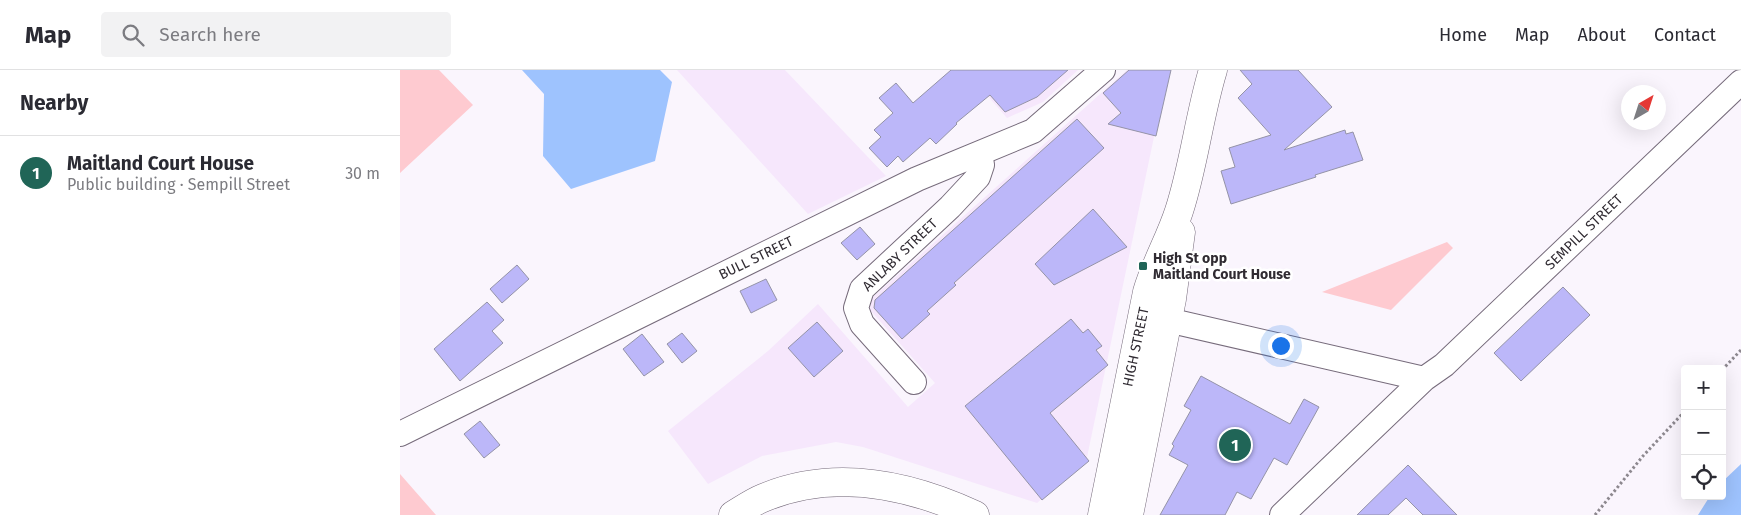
<!DOCTYPE html>
<html lang="en">
<head>
<meta charset="utf-8">
<style>
	:root { --surface:#fff; --page:#f2f2f3; --text:#2b2b33; --muted:#7c7c81; --line:#e1e1e2; --accent:#206557 }
	body { margin:0; font-family:"Fira Sans",sans-serif; background:var(--page); color:var(--text) }
	.controls { position:absolute; right:15px; bottom:15px; display:grid; overflow:hidden; border-radius:5px; box-shadow:0 5px 20px #0002 }
	.controls button { width:45px; height:45px; display:grid; place-items:center; padding:0; border:0; border-bottom:1px solid var(--line); background:var(--surface); color:var(--text); font:25px sans-serif }
	.compass { position:absolute; left:1221px; top:15px; width:45px; height:45px; border-radius:50%; background:var(--surface); box-shadow:0 5px 20px #0002; rotate:39deg }
	.you { position:absolute; left:880px; top:275px; width:18px; height:18px; margin:-12px; border:4px solid #fff; border-radius:50%; background:#1a73e8; box-shadow:0 0 0 8px #1a73e833 }
	.badge { display:grid; place-items:center; width:32px; height:32px; border-radius:50%; background:var(--accent); color:#fff; font-size:16px; font-weight:700 }
	.pin { position:absolute; translate:-50% -50%; border:2px solid #fff; box-shadow:0 1px 5px #0006 }
	.list { margin:0; padding:0; list-style:none }
	h2 { display:flex; justify-content:space-between; align-items:center; height:65px; margin:0; padding:0 20px; font-size:21px }
	h2 small { font-size:16px; font-weight:400; color:var(--muted) }
	.list li { display:grid; grid-template-columns:32px 1fr auto; gap:15px; align-items:center; box-sizing:border-box; height:75px; padding:0 20px; border-top:1px solid var(--line) }
	.list b { display:block; font-size:19px; white-space:nowrap }
	.list p { margin:0; font-size:16px; white-space:nowrap; color:var(--muted) }
	.list em { font-size:16px; font-style:normal; color:var(--muted) }
	.icon { flex:none; width:28px; height:28px; fill:none; stroke:currentColor; stroke-width:2; stroke-linecap:round; stroke-linejoin:round }
	.map { position:relative; flex:none; width:1341px; height:445px; overflow:hidden }
	header { display:flex; align-items:center; gap:30px; box-sizing:border-box; height:70px; padding:0 25px; background:var(--surface); border-bottom:1px solid var(--line) }
	header strong { font-size:24px }
	nav { display:flex; gap:28px; margin-inline-start:auto; font-size:18px }
	.search { width:350px; height:45px; background:var(--page); display:flex; align-items:center; gap:12px; box-sizing:border-box; padding:0 18px; border-radius:5px; color:var(--muted); font-size:19px }
	main { display:flex }
	aside { flex:1; background:var(--surface) }
	.map>svg:first-child { display:block }
	.built { fill:#f6e7fc }
	.green { fill:#fecad0 }
	.water { fill:#9ec3fe }
	.building { fill:#bcb7f9; stroke:#9493a7 }
	.lines { fill:none; stroke-linecap:round; stroke-linejoin:round }
	.street-casing { stroke:#766b7b; stroke-width:26 }
	.secondary-casing { stroke:#766b7b; stroke-width:29 }
	.path { stroke:#8d888f; stroke-width:3; stroke-dasharray:2.5 2.5; stroke-linecap:butt }
	.street { stroke:#fff; stroke-width:24 }
	.secondary { stroke:#fff; stroke-width:28 }
	.poi-dot { fill:#206557; stroke:#fff; stroke-width:2 }
	.labels { text-anchor:middle; dominant-baseline:central; stroke-width:5; stroke-linejoin:round; paint-order:stroke }
	.street-label { font-size:14px; fill:#302b32; stroke:#fff }
	.poi-label { font-size:14px; font-weight:bold; fill:#302b32; stroke:#fff; text-anchor:start }
</style>
</head>
<body>
<header>
<strong>Map</strong>
<div class="search"><svg class="icon" aria-label="search" viewBox="0 0 24 24"><circle cx="10" cy="10" r="6"/><path d="M15 15l6 6"/></svg>Search here</div>
<nav><a>Home</a><a>Map</a><a>About</a><a>Contact</a></nav>
</header>
<main>
<aside>
<h2>Nearby<small></small></h2>
<ul class="list">
<li><span class="badge">1</span><div><b>Maitland Court House</b><p>Public building · Sempill Street</p></div><em>30 m</em></li>
</ul>
</aside>
<div class="map">
<svg width="1341" height="445" viewBox="0 0 1341 445">
	<rect width="100%" height="100%" fill="#faf5fd"/>
	<path class="built" d="M 277,0 L 385,0 L 486,106 L 408,144 Z
		M 565,0 L 678,0 L 643,32 L 607,48 Z
		M 727,0 L 768,0 L 686,392 L 637,433 L 463,377 L 436,372 L 362,386 L 308,414 L 268,361 L 368,281 L 418,234 L 508,337 L 535,313 L 470,240 L 471,229 Z"/>
	<path class="green" d="M 0,0 L 39,0 L 73,35 L 0,103 Z
		M 1047,172 L 1053,178 L 991,240 L 922,222 Z
		M 0,404 L 36,445 L 0,445 Z"/>
	<path class="water" d="M 122,0 L 260,0 L 272,12 L 255,91 L 171,119 L 143,86 L 144,24 Z
		M 1341,394 L 1341,445 L 1298,445 L 1310,426 L 1322,426 L 1322,412 Z"/>
	<path class="building" d="M 551,0 L 668,0 L 637,27 L 605,42 L 590,25 L 556,53 L 557,54 L 536,74 L 530,68 L 503,92 L 498,86 L 487,97 L 469,78 L 481,67 L 474,60 L 493,43 L 479,28 L 496,13 L 513,33 Z
		M 729,0 L 771,0 L 756,66 L 708,54 L 721,43 L 703,23 Z
		M 840,0 L 898,0 L 932,37 L 884,80 L 945,60 L 946,64 L 953,62 L 963,90 L 915,105 L 916,107 L 831,134 L 821,101 L 835,97 L 829,78 L 871,65 L 838,28 L 852,14 Z
		M 677,49 L 704,78 L 554,213 L 556,215 L 527,241 L 530,244 L 502,269 L 474,238 L 475,230 Z
		M 693,139 L 727,177 L 654,215 L 635,194 Z
		M 460,157 L 475,174 L 457,190 L 441,173 Z
		M 117,195 L 129,209 L 102,233 L 90,219 Z
		M 366,209 L 377,230 L 351,243 L 340,221 Z
		M 1163,217 L 1190,245 L 1121,311 L 1094,283 Z
		M 87,232 L 104,250 L 92,261 L 103,273 L 60,311 L 34,279 Z
		M 671,249 L 683,263 L 688,259 L 702,276 L 696,280 L 708,295 L 650,343 L 689,391 L 642,430 L 565,336 Z
		M 417,252 L 443,281 L 414,307 L 388,278 Z
		M 282,263 L 297,281 L 282,293 L 267,274 Z
		M 242,264 L 264,292 L 244,306 L 223,279 Z
		M 801,306 L 890,354 L 904,329 L 919,337 L 887,395 L 874,388 L 851,429 L 837,422 L 825,445 L 760,445 L 788,395 L 769,385 L 774,376 L 772,374 L 791,340 L 784,336 Z
		M 80,351 L 100,375 L 84,388 L 64,364 Z
		M 1008,395 L 1057,445 L 1023,445 L 1006,428 L 988,445 L 957,445 Z"/>
	<g class="lines">
		<g class="street-casing">
			<path id="street" d="M 750,246 L 1024,309
				M 514,312 L 462,254 L 456,238 L 462,219 L 550,137 L 578,107 L 582,95 L 580,83
				M 0,364 L 517,109 L 633,61 L 703,0
				M 882,445 L 1024,309 L 1044,295 L 1341,12"/>
		</g>
		<g class="secondary-casing">
			<path id="secondary" d="M 333,445 C 343,439 353,432 363,428 C 434,398 508,414 575,445
				M 702,445 L 747,222 C 755,194 770,169 779,141 C 794,95 799,46 813,0
				M 729,445 L 772,229 L 781,162"/>
		</g>
		<path class="path" d="M 1322,300 L 1341,280
			M 1195,445 L 1243,386 L 1285,341"/>
		<use href="#street" class="street"/>
		<use href="#secondary" class="secondary"/>
	</g>
	<rect class="poi-dot" x="738" y="191" width="10" height="10" rx="2.5"/>
	<g class="labels">
		<g class="street-label">
			<text transform="translate(1184 162) rotate(-44)">SEMPILL STREET</text>
			<text transform="translate(500 185) rotate(-44)">ANLABY STREET</text>
			<text transform="translate(356 188) rotate(-26)">BULL STREET</text>
			<text transform="translate(736 277) rotate(-78)">HIGH STREET</text>
		</g>
		<g class="poi-label">
			<text x="753" y="188">High St opp<tspan x="753" dy="16">Maitland Court House</tspan></text>
		</g>
	</g>
</svg>
<div class="controls">
<button>+</button>
<button>−</button>
<button><svg class="icon" aria-label="locate" viewBox="0 0 24 24"><circle cx="12" cy="12" r="6"/><path d="M12 2v4M12 18v4M2 12h4M18 12h4"/></svg></button>
</div>
<svg class="compass" viewBox="-18 -18 36 36"><path d="M0-13l5 13h-10z" fill="#e53935"/><path d="M0 13l5-13h-10z" fill="#7c7c81"/></svg>
<div class="you"></div>
<div class="pin badge" style="left:835px;top:375px">1</div>
</div>
</main>
</body>
</html>
